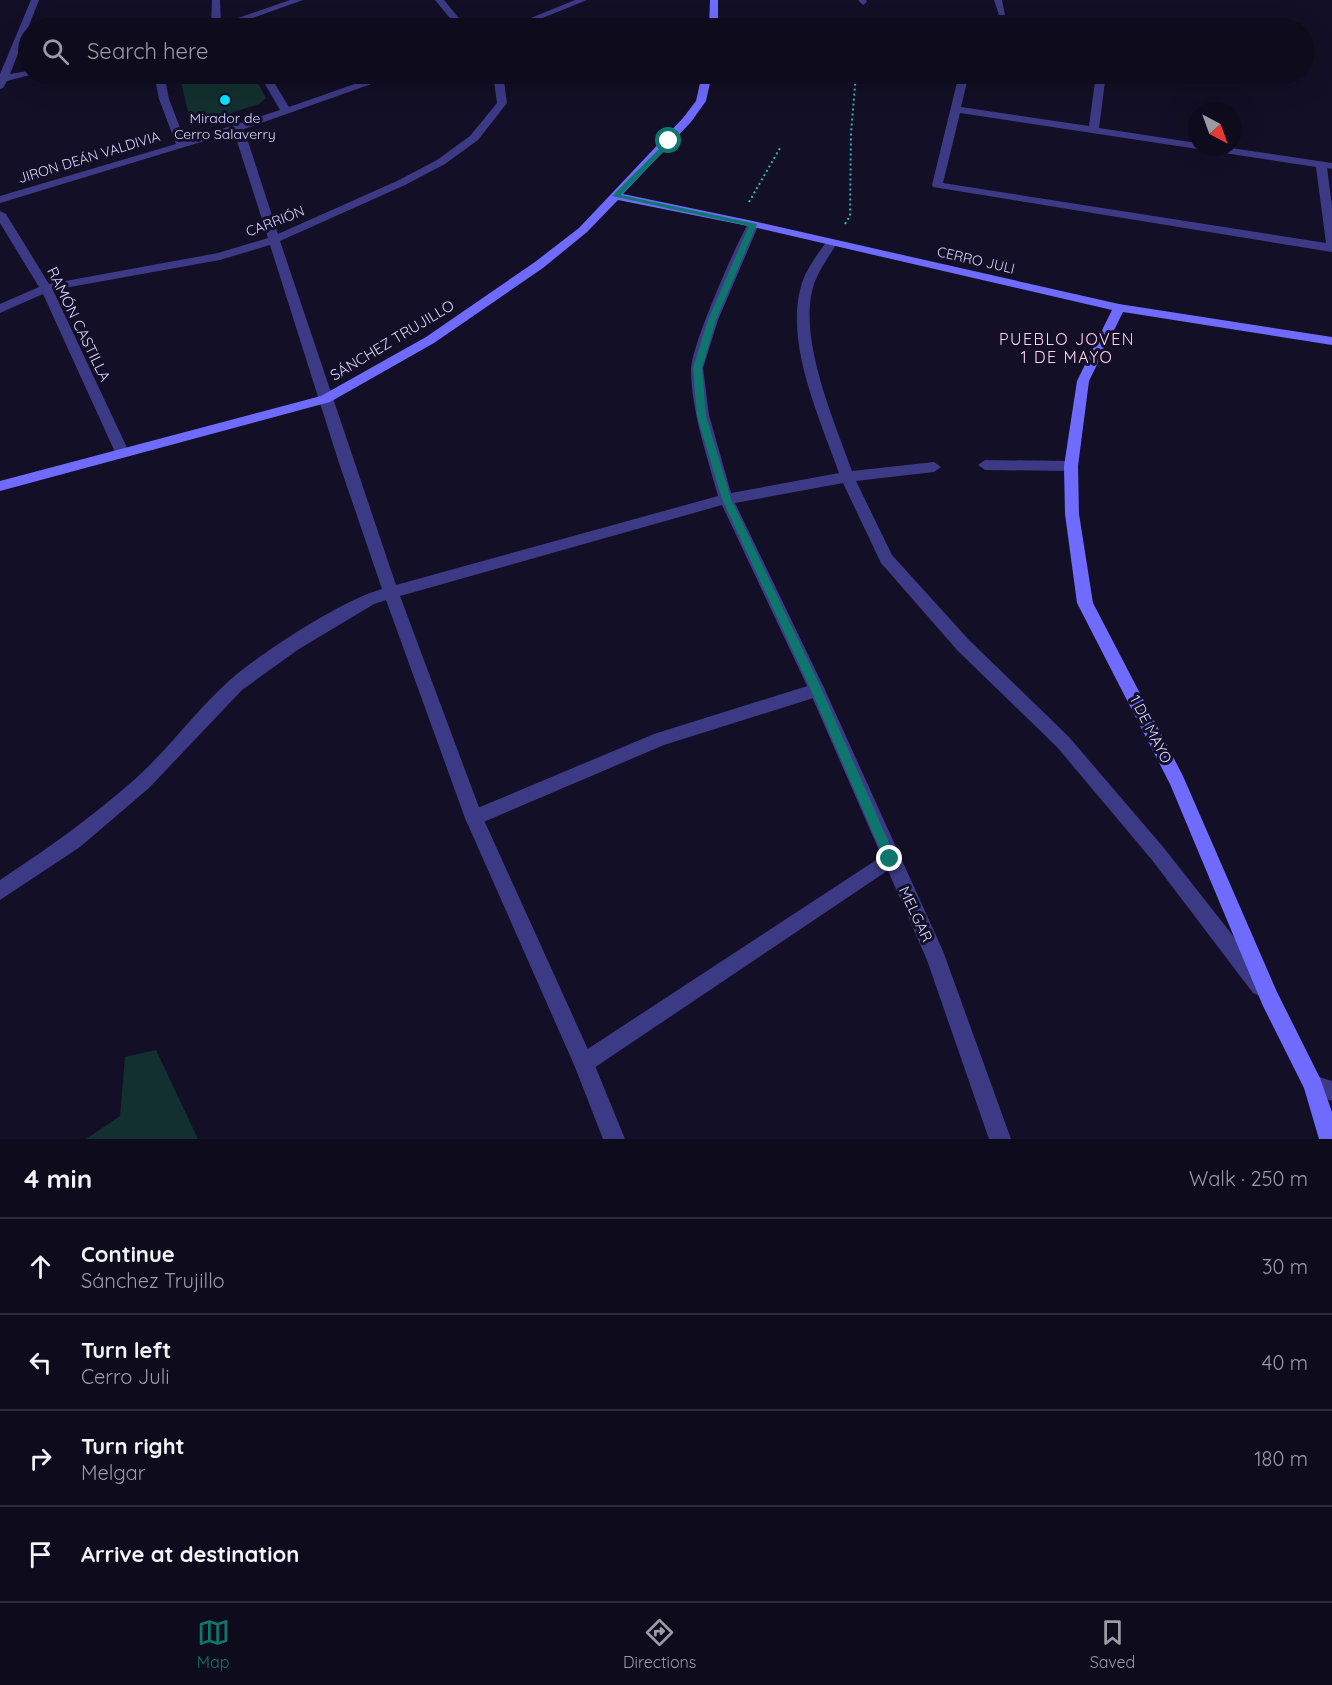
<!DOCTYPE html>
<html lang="en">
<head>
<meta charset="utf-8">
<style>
	:root { --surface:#0e0b1c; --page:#1c1929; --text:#f1f3f6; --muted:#9b9ba3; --line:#2e2b3b; --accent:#0f766e }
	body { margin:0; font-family:Quicksand,sans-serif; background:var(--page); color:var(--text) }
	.compass { position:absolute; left:1188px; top:102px; width:54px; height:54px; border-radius:50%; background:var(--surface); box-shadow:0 6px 24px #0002; rotate:139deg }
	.stop { position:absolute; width:18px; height:18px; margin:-14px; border:4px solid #0f766e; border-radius:50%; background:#fff }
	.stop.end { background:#0f766e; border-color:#fff; box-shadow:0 2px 6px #0008 }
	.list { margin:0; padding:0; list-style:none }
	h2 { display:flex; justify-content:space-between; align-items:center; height:78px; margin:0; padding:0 24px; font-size:26px }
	h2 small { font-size:20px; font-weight:400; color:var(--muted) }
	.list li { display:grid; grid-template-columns:39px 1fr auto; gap:18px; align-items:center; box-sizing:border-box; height:96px; padding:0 24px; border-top:2px solid var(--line) }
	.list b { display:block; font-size:22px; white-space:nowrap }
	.list p { margin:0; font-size:20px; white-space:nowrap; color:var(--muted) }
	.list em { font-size:20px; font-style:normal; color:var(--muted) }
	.icon { flex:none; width:33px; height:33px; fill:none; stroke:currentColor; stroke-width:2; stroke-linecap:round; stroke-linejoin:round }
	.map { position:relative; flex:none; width:1332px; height:1139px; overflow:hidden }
	.search { position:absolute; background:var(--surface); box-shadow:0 6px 24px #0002; left:18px; right:18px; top:18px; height:66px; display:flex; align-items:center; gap:15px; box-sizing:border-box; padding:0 21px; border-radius:33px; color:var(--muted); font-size:22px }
	.sheet { height:462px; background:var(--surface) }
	nav { display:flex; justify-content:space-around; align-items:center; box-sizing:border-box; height:84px; border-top:2px solid var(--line); background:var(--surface); font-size:16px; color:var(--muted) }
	nav a { display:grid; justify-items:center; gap:3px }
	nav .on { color:var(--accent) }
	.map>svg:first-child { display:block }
	.green { fill:#12302f }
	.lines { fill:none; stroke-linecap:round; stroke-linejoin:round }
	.path { stroke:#2fb8b0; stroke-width:2; stroke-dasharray:2 3; stroke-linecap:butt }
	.lane { fill:#3d3a85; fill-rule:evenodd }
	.street { fill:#3d3a85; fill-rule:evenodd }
	.secondary { fill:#6f6bff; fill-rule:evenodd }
	.route { fill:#0f766e }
	.poi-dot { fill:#00e5ff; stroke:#130f26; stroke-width:2 }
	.labels { text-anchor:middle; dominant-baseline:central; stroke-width:6; stroke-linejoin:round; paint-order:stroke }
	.far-poi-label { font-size:14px; fill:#d9d4ff; stroke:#130f26 }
	.far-street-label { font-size:14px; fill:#d9d4ff; stroke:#130f26 }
	.street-label { font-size:15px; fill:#d9d4ff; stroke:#130f26 }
	.neighbourhood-label { font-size:16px; letter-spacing:1.5px; fill:#ffd6f0; stroke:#130f26 }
</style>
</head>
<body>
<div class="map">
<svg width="1332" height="1139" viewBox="0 0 1332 1139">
	<rect width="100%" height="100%" fill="#130f26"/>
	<path class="green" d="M 179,74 L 253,74 L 266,98 L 259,104 L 199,123 L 190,120 Z
		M 156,1050 L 198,1139 L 86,1139 L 120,1116 L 125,1057 Z"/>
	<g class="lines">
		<path class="path" d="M 749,202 L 780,148
			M 845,224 L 850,216 L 851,133 L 856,74"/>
		<path class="lane" d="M 994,0 L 1002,0 L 1005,15 L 999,15 Z
			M 817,683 L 823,685 L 825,690 L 823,695 L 664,745 L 474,826 L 468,824 L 465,818 L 468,812 L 654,734 Z
			M 890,851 L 896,853 L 899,859 L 896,865 L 591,1070 L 584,1073 L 577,1070 L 574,1063 L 577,1056 Z"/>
		<path class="street" d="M 31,0 L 39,0 L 10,74 L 28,71 L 28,74 L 34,74 L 7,81 L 3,88 L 0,89 L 0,74 Z
			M 212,0 L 220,0 L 221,24 L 290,0 L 303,0 L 225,28 L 211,28 Z
			M 435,0 L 444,0 L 467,28 L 458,28 Z
			M 575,0 L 587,0 L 518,28 L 506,28 Z
			M 858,0 L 866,0 L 867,2 L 863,5 Z
			M 154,74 L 164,74 L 169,99 L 185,141 L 280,110 L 259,74 L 269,74 L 289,107 L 383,74 L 396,74 L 394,76 L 244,129 L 278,234 L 397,181 L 437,160 L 470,136 L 497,103 L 493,74 L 503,74 L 507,103 L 478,140 L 445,164 L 405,185 L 280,241 L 396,585 L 718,496 C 707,455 692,414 691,371 C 690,348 736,244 749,222 L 757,222 L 759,224 L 718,320 L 703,368 L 709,415 L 731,493 L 839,473 C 820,418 782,339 803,280 C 808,267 819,252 827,241 L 835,241 L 837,243 C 830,255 821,267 816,279 C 794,331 834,420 852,471 L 934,462 L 941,467 L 934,472 L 856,481 L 892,555 L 969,640 L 1069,737 L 1164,848 L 1267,979 L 1270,986 L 1267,993 L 1260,996 L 1253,993 L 1152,860 L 1057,747 L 957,650 L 881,563 L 843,483 L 735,503 L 825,690 L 943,951 L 1011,1139 L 989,1139 L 927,960 L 809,690 L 722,505 L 400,596 L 483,818 L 591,1056 L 625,1139 L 603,1139 L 575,1067 L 465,818 L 386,600 L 374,604 L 299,649 L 242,690 L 149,788 L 80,847 L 0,900 L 0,880 C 47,849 92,817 135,779 C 169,749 196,710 230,680 C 262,652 342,600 382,589 L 339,463 L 270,245 L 220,260 L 53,290 L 129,452 L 122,457 L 115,452 L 43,294 L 0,313 L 0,304 L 39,287 L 0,223 L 0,211 L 6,214 L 49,284 L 218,253 L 268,238 L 234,132 L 0,203 L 0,196 L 176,144 L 159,99 Z
			M 959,74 L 969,74 L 961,107 L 1089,126 L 1096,74 L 1106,74 L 1099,128 L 1197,143 L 1197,147 L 1224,147 L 1332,163 L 1332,169 L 1327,168 L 1332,206 L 1332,252 L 933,187 L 932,185 ZM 960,113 L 1316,167 L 1326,243 L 943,183 Z
			M 985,460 L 1071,461 L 1078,466 L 1071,471 L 985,470 L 978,465 Z
			M 1313,1075 L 1332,1081 L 1332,1101 L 1306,1092 L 1303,1085 L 1306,1078 Z"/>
		<path class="secondary" d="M 710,0 L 718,0 L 718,28 L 709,28 Z
			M 702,74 L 712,74 L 706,101 L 691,122 L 623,194 L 753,221 L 1119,304 L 1332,337 L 1332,345 L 1123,312 L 1089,381 L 1078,466 L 1079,514 L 1093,603 L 1183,776 L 1277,992 L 1320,1078 L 1332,1112 L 1332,1139 L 1319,1139 L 1304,1088 L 1263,1006 L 1170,784 L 1077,603 L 1065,514 L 1064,466 L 1077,381 L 1112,310 L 753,227 L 618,200 L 587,232 L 543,268 L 434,343 L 330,402 L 0,491 L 0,481 L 321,396 L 426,337 L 535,262 L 579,228 L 683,118 L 696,101 Z"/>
	</g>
	<path class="route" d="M 669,139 L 672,143 L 621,195 L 757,224 L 716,320 L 702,368 L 706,416 L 731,499 L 822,690 L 896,859 L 890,865 L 886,863 L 811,690 L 722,499 L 697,416 L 693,368 L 708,320 L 749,226 L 612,196 Z"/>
	<circle class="poi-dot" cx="225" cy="100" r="6"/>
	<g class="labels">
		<g class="far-poi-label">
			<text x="225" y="118">Mirador de<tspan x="225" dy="16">Cerro Salaverry</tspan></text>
		</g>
		<g class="far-street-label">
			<text transform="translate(89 157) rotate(-17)">JIRON DEÁN VALDIVIA</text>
			<text transform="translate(275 221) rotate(-21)">CARRIÓN</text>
			<text transform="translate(976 260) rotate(13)">CERRO JULI</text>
		</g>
		<g class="street-label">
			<text transform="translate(79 324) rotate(64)">RAMÓN CASTILLA</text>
			<text transform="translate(392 340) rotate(-31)">SÁNCHEZ TRUJILLO</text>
			<text transform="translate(1151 729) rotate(63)">1 DE MAYO</text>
			<text transform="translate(916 914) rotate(65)">MELGAR</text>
		</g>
		<g class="neighbourhood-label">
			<text x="1067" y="339">PUEBLO JOVEN<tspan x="1067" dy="18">1 DE MAYO</tspan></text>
		</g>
	</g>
</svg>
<svg class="compass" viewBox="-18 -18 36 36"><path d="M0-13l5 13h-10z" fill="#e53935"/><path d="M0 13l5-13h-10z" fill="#9b9ba3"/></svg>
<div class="stop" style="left:669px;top:141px"></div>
<div class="stop end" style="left:890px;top:859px"></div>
<div class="search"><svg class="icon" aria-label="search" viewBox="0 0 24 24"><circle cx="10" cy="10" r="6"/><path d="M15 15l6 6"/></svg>Search here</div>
</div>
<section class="sheet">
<h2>4 min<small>Walk · 250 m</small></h2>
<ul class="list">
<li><svg class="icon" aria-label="ahead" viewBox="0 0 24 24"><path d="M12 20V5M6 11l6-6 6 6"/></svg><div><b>Continue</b><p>Sánchez Trujillo</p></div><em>30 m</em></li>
<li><svg class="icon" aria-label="left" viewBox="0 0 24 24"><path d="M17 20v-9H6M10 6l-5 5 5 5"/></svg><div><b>Turn left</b><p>Cerro Juli</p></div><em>40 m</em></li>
<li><svg class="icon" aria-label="right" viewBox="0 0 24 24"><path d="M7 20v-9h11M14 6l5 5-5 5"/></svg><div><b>Turn right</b><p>Melgar</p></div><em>180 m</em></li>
<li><svg class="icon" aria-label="arrive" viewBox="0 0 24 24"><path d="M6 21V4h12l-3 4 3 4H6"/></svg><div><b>Arrive at destination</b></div></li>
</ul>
</section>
<nav>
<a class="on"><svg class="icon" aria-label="map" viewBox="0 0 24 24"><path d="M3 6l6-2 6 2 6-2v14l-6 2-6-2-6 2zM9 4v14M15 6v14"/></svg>Map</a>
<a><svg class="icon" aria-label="directions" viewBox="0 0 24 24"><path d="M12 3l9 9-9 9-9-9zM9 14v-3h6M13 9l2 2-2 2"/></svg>Directions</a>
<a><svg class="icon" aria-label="saved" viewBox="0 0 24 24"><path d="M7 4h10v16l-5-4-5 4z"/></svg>Saved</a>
</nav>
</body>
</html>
